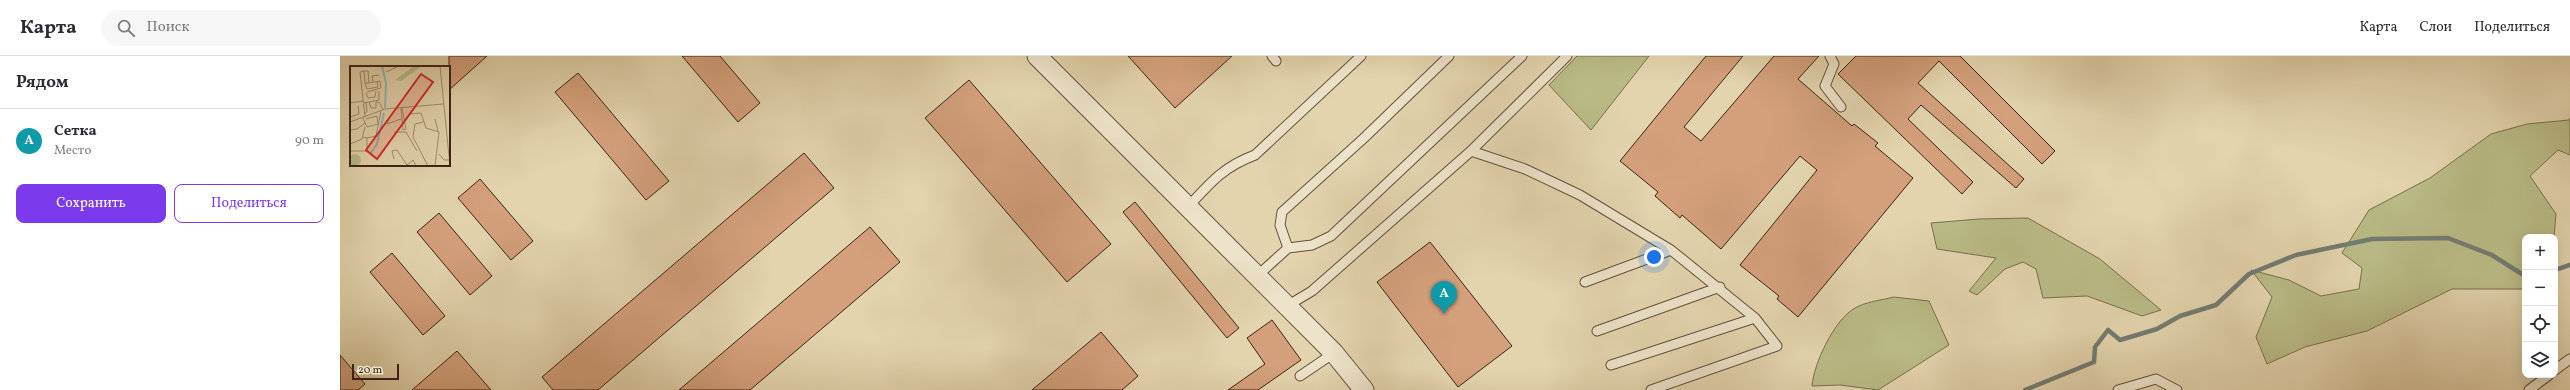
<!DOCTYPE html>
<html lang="ru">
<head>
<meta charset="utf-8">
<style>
	:root { --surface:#fff; --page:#f7f7f7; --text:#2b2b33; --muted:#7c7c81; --line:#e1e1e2; --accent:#7c3aed }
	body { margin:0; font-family:Vollkorn,serif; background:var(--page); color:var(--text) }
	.controls { position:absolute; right:12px; bottom:12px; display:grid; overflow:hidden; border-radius:8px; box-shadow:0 4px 16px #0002 }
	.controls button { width:36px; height:36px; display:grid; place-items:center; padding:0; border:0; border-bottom:1px solid var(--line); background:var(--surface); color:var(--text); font:20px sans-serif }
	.scale { position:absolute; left:12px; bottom:10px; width:47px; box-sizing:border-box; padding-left:4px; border:2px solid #3d2317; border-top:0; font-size:11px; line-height:14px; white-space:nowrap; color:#3d2317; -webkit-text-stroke:3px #ede3ca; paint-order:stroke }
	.you { position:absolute; left:1314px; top:201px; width:14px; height:14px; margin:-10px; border:3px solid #fff; border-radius:50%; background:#1a73e8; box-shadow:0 0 0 6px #1a73e833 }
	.badge { display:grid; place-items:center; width:26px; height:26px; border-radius:50%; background:var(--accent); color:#fff; font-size:13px; font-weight:700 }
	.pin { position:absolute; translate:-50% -33px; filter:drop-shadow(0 1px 2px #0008) }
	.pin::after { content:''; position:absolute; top:21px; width:14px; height:12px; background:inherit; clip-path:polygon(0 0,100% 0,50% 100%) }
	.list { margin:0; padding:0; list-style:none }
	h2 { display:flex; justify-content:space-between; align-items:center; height:52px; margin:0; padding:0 16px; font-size:17px }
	h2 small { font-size:13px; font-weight:400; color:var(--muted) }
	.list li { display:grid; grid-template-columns:26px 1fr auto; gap:12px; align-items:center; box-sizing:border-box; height:64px; padding:0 16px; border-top:1px solid var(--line) }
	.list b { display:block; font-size:15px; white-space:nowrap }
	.list p { margin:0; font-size:13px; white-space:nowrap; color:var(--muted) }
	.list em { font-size:13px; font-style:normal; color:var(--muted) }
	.actions { display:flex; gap:8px; padding:12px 16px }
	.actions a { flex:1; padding:9px 0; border:1px solid var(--accent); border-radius:8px; text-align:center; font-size:14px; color:var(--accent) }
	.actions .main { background:var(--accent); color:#fff }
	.icon { flex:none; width:22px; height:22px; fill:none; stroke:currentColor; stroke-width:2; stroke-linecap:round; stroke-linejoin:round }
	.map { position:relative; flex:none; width:2230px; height:334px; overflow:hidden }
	header { display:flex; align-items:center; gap:24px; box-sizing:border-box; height:56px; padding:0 20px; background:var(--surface); border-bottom:1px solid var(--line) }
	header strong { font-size:19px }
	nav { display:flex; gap:22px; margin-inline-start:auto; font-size:14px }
	.search { width:280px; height:36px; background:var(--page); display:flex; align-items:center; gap:10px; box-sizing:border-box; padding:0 14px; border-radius:22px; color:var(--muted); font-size:15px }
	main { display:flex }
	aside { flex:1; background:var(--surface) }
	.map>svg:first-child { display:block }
	.green { fill:#b9bb86; stroke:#7b6f4e }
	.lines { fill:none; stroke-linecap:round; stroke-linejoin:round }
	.stream { stroke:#727c72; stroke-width:4.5 }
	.building { fill:#d3a07b; stroke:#3d2317 }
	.lane-casing { stroke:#664f3c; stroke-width:11 }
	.street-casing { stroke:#664f3c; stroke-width:21 }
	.lane { stroke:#ede3ca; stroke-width:9 }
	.street { stroke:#ede3ca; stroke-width:19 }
	.inset-river { fill:none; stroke:#96b7af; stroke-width:2 }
	.inset-road { fill:none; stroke:#a18d71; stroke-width:1 }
	.view { fill:#d62828; fill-opacity:0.15; stroke:#d62828; stroke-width:2 }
	.inset-edge { fill:none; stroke:#3d2317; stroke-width:2 }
</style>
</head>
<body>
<header>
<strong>Карта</strong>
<div class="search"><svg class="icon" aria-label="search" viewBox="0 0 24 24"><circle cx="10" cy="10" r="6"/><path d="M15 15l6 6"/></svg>Поиск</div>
<nav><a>Карта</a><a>Слои</a><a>Поделиться</a></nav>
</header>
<main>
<aside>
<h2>Рядом<small></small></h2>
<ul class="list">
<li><span class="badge" style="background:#0f9aa8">A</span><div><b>Сетка</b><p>Место</p></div><em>90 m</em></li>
</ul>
<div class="actions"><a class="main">Сохранить</a><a>Поделиться</a></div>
</aside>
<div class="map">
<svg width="2230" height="334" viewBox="0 0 2230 334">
	<rect width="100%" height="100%" fill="#e3d4ad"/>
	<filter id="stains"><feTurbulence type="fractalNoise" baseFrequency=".005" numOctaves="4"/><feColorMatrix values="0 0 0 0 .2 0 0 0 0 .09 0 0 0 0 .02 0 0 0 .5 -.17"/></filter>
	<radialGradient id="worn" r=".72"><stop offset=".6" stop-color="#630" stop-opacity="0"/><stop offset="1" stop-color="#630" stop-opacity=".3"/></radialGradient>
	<path class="green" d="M 1237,0 L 1309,0 L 1251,74 L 1209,29 Z
		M 2230,62 L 2230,99 L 2218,94 L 2190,120 L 2216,158 L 2214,181 L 2185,181 L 2185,233 L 2112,233 L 2027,275 L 1965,291 L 1927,308 L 1916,281 L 1932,241 L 1911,214 L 1949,224 L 1981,240 L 2019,233 L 2022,212 L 2002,197 L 2029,154 L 2090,122 L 2151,78 L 2187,68 L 2229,64 Z
		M 1688,162 L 1760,203 L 1821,254 L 1802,260 L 1747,240 L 1703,242 L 1696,213 L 1683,206 L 1665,213 L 1637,239 L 1629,235 L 1656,202 L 1597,193 L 1591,167 L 1639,163 Z
		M 1554,241 L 1589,245 L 1609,289 L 1538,334 L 1500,329 L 1472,330 C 1474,307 1494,264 1515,252 C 1525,246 1542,244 1554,241 Z"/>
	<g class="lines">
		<path class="stream" d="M 2215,214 L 2230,209
			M 1685,334 L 1754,306 L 1755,291 L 1768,274 L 1780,284 L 1817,273 L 1840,260 L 1876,249 L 1909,218 L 1956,199 L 2032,183 L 2108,182 L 2152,199 L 2185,220"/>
	</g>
	<path class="building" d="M 109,0 L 147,0 L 109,34 Z
		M 342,0 L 380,0 L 420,47 L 398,66 Z
		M 788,0 L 892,0 L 835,52 Z
		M 1366,0 L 1403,0 L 1344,71 L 1361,85 L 1434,0 L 1479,0 L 1458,23 L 1512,70 L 1514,68 L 1538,87 L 1535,90 L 1573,122 L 1458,261 L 1437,243 L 1439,240 L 1400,209 L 1477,114 L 1460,100 L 1381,193 L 1342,159 L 1340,162 L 1315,140 L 1318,136 L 1280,105 Z
		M 1516,0 L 1620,0 L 1715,95 L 1702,108 L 1599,5 L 1578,27 L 1684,123 L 1676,132 L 1581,49 L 1568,63 L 1633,126 L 1622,138 L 1498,18 Z
		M 238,17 L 329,125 L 306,144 L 215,36 Z
		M 629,24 L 771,188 L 727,226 L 585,62 Z
		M 464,97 L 494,132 L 258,334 L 213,334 L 202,321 Z
		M 140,123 L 193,185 L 171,204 L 118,142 Z
		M 795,146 L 899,272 L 887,282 L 783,156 Z
		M 99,157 L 152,220 L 130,239 L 77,176 Z
		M 530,171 L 560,206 L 410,334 L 339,334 Z
		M 1090,186 L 1172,290 L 1118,331 L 1037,226 Z
		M 52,197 L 105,260 L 83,279 L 30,216 Z
		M 932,264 L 961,304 L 918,334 L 888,334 L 925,308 L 907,282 Z
		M 761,276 L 798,320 L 782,334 L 692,334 Z
		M 117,295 L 151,334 L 72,334 Z
		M 0,299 L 25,328 L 18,334 L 0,334 Z"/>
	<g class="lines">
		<g class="lane-casing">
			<path id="lane" d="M 932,0 L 936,5
				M 1490,0 L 1494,8 L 1485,30 L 1501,51
				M 1131,95 L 1185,113 L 1240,139 L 1331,194 L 1415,262 L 1437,290 L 1311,334
				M 848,151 C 870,127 883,111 915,99 L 1021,0
				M 948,192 L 972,189 L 991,180 L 1182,0
				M 917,220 L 948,192 L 940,169 L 942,156 L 1024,82 L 1109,0
				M 1245,226 L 1331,194
				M 947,250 L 972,235 L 1131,95 L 1227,0
				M 1257,275 L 1380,231
				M 1271,309 L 1415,262
				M 2215,314 L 2230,303
				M 960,320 L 994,297
				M 1778,334 L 1816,323 L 1837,334
				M 2189,334 L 2209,319"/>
		</g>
		<g class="street-casing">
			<path id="street" d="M 697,0 L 994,297 L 1024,334"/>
		</g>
		<use href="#lane" class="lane"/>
		<use href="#street" class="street"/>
	</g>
	<g transform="translate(10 10)">
		<rect width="100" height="100" fill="#e3d4ad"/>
		<path d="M 64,0 L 72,0 L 51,15 L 45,14 ZM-1 94a6 6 0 1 1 12 0a6 6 0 1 1-12 0Z" fill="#b9bb86"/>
		<path class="inset-river" d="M 32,0 L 36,17 L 35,42M 20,88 L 27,78 L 34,47"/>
		<path class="inset-road" d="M 90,0 L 100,100M 14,5 L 15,17 L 19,17 L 18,5 L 14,5 L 10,6 L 15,51M 36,6 L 49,0M 23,16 L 22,10 L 29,9M 15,17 L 17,23 L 28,21 L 27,15M 17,26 L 31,22 L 30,15 L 19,17M 16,27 L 18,32 L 25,31 L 26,25M 19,36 L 29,34 L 29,25M 0,37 L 13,35M 13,37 L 19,36 L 21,42 L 26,42 L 26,36 L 29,36 L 33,44M 51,42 L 53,64M 52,42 L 56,63 L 53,64M 15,47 L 17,46 L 16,36M 59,48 L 71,47 L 76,62 L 89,66 L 85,100M 0,51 L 9,48 L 8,40M 13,52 L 17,61 L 28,58 L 27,50 L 16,53M 39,52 L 37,58 L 51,53M 85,53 L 88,65M 0,56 L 35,43 L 93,38M 73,56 L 65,58 L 63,71 L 78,100M 0,64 L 7,63 L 15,57M 44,66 L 56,66 L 67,85M 17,72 L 26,70 L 31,45M 0,78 L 12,73 L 15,61M 0,85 L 17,85 L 17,72 L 13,71M 89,88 L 94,94 L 99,94M 44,93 L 42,85 L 47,84 L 57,99M 57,99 L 63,94 L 66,100"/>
		<path class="view" d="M 71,8 L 83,16 L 27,93 L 16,84 Z"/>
		<rect width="100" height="100" class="inset-edge"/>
	</g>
	<rect width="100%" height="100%" filter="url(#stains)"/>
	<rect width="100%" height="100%" fill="url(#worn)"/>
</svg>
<div class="controls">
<button>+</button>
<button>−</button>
<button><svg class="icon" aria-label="locate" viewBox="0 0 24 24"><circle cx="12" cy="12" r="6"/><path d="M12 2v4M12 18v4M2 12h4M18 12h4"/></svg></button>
<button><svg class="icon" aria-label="layers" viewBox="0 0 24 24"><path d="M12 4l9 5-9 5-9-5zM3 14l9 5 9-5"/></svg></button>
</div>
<div class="scale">20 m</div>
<div class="you"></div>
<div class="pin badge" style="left:1104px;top:258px;background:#0f9aa8">A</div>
</div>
</main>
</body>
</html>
